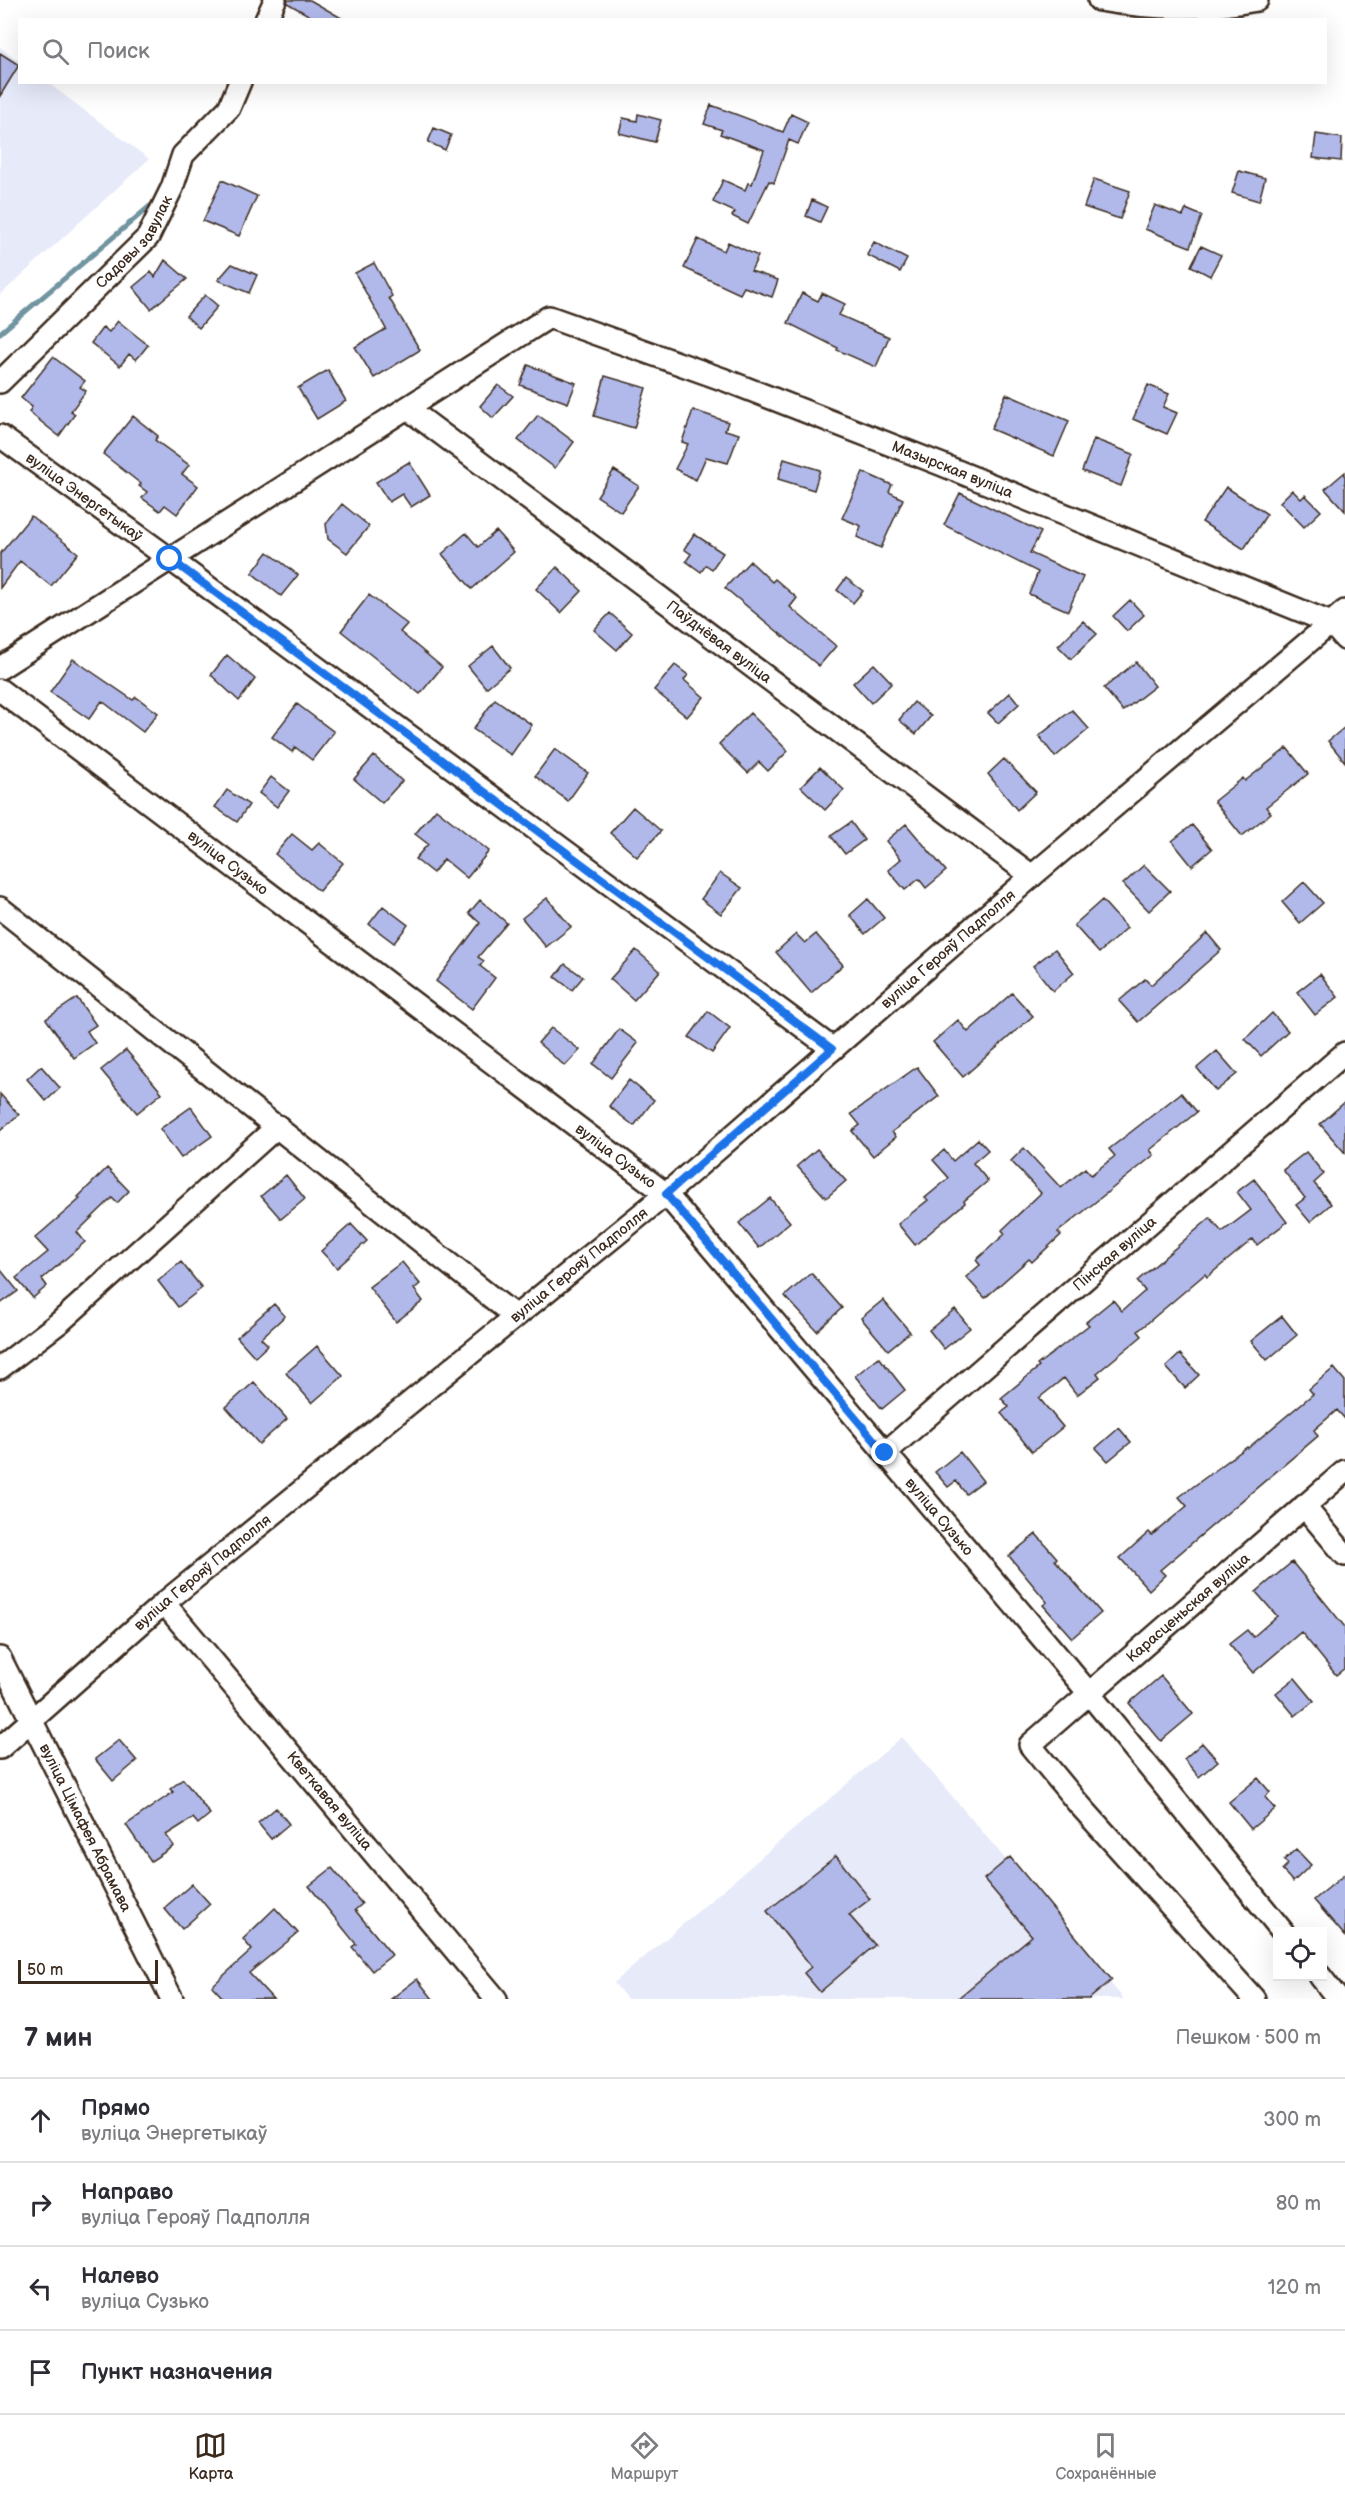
<!DOCTYPE html>
<html lang="ru">
<head>
<meta charset="utf-8">
<style>
	:root { --surface:#fff; --page:#f7f7f7; --text:#2b2b33; --muted:#7c7c81; --line:#e1e1e2; --accent:#3b2a1e }
	body { margin:0; font-family:"Balsamiq Sans",sans-serif; background:var(--page); color:var(--text) }
	.controls { position:absolute; right:18px; bottom:18px; display:grid; overflow:hidden; border-radius:0px; box-shadow:0 6px 24px #0002 }
	.controls button { width:54px; height:54px; display:grid; place-items:center; padding:0; border:0; border-bottom:2px solid var(--line); background:var(--surface); color:var(--text); font:30px sans-serif }
	.scale { position:absolute; left:18px; bottom:15px; width:140px; box-sizing:border-box; padding-left:6px; border:3px solid #3b2a1e; border-top:0; font-size:16px; line-height:21px; white-space:nowrap; color:#3b2a1e; -webkit-text-stroke:4px #fff; paint-order:stroke }
	.stop { position:absolute; width:18px; height:18px; margin:-14px; border:4px solid #1a73e8; border-radius:50%; background:#fff }
	.stop.end { background:#1a73e8; border-color:#fff; box-shadow:0 2px 6px #0008 }
	.list { margin:0; padding:0; list-style:none }
	h2 { display:flex; justify-content:space-between; align-items:center; height:78px; margin:0; padding:0 24px; font-size:26px }
	h2 small { font-size:20px; font-weight:400; color:var(--muted) }
	.list li { display:grid; grid-template-columns:39px 1fr auto; gap:18px; align-items:center; box-sizing:border-box; height:84px; padding:0 24px; border-top:2px solid var(--line) }
	.list b { display:block; font-size:22px; white-space:nowrap }
	.list p { margin:0; font-size:20px; white-space:nowrap; color:var(--muted) }
	.list em { font-size:20px; font-style:normal; color:var(--muted) }
	.icon { flex:none; width:33px; height:33px; fill:none; stroke:currentColor; stroke-width:2; stroke-linecap:round; stroke-linejoin:round }
	.map { position:relative; flex:none; width:1345px; height:1999px; overflow:hidden }
	.search { position:absolute; background:var(--surface); box-shadow:0 6px 24px #0002; left:18px; right:18px; top:18px; height:66px; display:flex; align-items:center; gap:15px; box-sizing:border-box; padding:0 21px; border-radius:0px; color:var(--muted); font-size:22px }
	.sheet { height:414px; background:var(--surface) }
	nav { display:flex; justify-content:space-around; align-items:center; box-sizing:border-box; height:84px; border-top:2px solid var(--line); background:var(--surface); font-size:16px; color:var(--muted) }
	nav a { display:grid; justify-items:center; gap:3px }
	nav .on { color:var(--accent) }
	.map>svg:first-child { display:block }
	.built { fill:#e7eaf9 }
	.lines { fill:none; stroke-linecap:round; stroke-linejoin:round }
	.stream { stroke:#7094a0; stroke-width:5 }
	.building { fill:#b0b9ea; stroke:#3b2a1e; stroke-width:1.5 }
	.minor-casing { stroke:#3b2a1e; stroke-width:26 }
	.minor { stroke:#fff; stroke-width:21 }
	.route { stroke:#1a73e8; stroke-width:8 }
	.labels { text-anchor:middle; dominant-baseline:central; stroke-width:5; stroke-linejoin:round; paint-order:stroke }
	.street-label { font-size:15px; fill:#3b2a1e; stroke:#fff }
</style>
</head>
<body>
<div class="map">
<svg width="1345" height="1999" viewBox="0 0 1345 1999">
	<rect width="100%" height="100%" fill="#fff"/>
	<filter id="ink" filterUnits="userSpaceOnUse"><feTurbulence type="fractalNoise" baseFrequency=".0167" numOctaves="2"/><feDisplacementMap in="SourceGraphic" scale="12" xChannelSelector="R" yChannelSelector="G"/><feConvolveMatrix kernelMatrix="1 2 1 2 8 2 1 2 1" color-interpolation-filters="sRGB"/></filter>
	<g filter="url(#ink)">
		<path class="built" d="M 0,47 L 19,61 L 20,82 L 48,83 L 149,159 L 0,295 Z
			M 902,1737 L 1124,1999 L 627,1999 L 614,1983 Z"/>
		<g class="lines">
			<path class="stream" d="M 0,333 L 150,206"/>
		</g>
		<path class="building" d="M 288,0 L 310,0 L 345,20 L 317,20 L 287,3 Z
			M 0,53 L 19,65 L 0,96 Z
			M 711,105 L 783,132 L 791,114 L 808,122 L 798,144 L 789,140 L 774,183 L 769,181 L 748,224 L 732,216 L 735,212 L 713,202 L 723,180 L 745,190 L 748,183 L 752,184 L 764,150 L 720,134 L 722,130 L 704,124 Z
			M 638,114 L 661,120 L 655,142 L 619,133 L 623,118 L 637,121 Z
			M 434,128 L 451,135 L 445,150 L 428,142 Z
			M 1316,134 L 1342,138 L 1341,161 L 1313,158 Z
			M 1239,171 L 1265,178 L 1259,201 L 1232,193 Z
			M 1094,179 L 1130,191 L 1120,219 L 1084,207 Z
			M 222,180 L 257,196 L 239,236 L 203,221 Z
			M 812,200 L 827,207 L 820,222 L 806,216 Z
			M 1155,205 L 1183,216 L 1186,209 L 1202,216 L 1190,247 L 1145,229 Z
			M 698,239 L 724,251 L 728,242 L 758,256 L 751,271 L 778,280 L 772,297 L 744,287 L 740,294 L 684,268 Z
			M 874,242 L 907,259 L 900,272 L 867,255 Z
			M 1201,246 L 1221,255 L 1210,276 L 1191,266 Z
			M 165,260 L 187,279 L 151,309 L 133,287 L 151,272 L 155,277 Z
			M 374,263 L 392,296 L 389,298 L 420,350 L 374,378 L 355,347 L 386,329 L 355,273 Z
			M 232,264 L 257,275 L 249,293 L 218,280 Z
			M 802,293 L 818,301 L 822,293 L 845,304 L 839,315 L 889,337 L 876,367 L 837,350 L 838,348 L 788,323 Z
			M 205,295 L 218,306 L 199,328 L 186,316 Z
			M 118,321 L 148,345 L 136,360 L 129,354 L 120,366 L 91,343 L 103,327 L 109,332 Z
			M 53,357 L 85,381 L 80,387 L 86,391 L 71,411 L 75,414 L 59,436 L 29,412 L 32,407 L 21,398 Z
			M 528,365 L 576,383 L 568,403 L 520,385 Z
			M 328,370 L 346,401 L 317,419 L 298,388 Z
			M 605,376 L 646,388 L 634,428 L 594,416 Z
			M 498,385 L 513,396 L 493,418 L 480,406 Z
			M 1148,385 L 1169,394 L 1163,407 L 1177,413 L 1167,434 L 1133,419 Z
			M 1006,394 L 1069,421 L 1054,456 L 991,429 Z
			M 693,410 L 728,422 L 725,430 L 739,434 L 728,463 L 706,457 L 696,480 L 675,469 L 688,444 L 682,442 Z
			M 538,415 L 574,442 L 555,468 L 518,440 Z
			M 133,416 L 158,436 L 155,440 L 189,465 L 182,474 L 198,486 L 177,514 L 165,505 L 160,511 L 142,498 L 147,492 L 139,486 L 141,484 L 103,454 Z
			M 1094,439 L 1133,454 L 1121,486 L 1082,471 Z
			M 784,459 L 820,470 L 814,490 L 778,479 Z
			M 409,462 L 430,495 L 411,507 L 402,494 L 389,502 L 376,482 Z
			M 614,470 L 639,486 L 621,512 L 597,496 Z
			M 863,472 L 892,485 L 889,492 L 903,499 L 881,548 L 857,537 L 861,526 L 842,518 Z
			M 1345,472 L 1345,511 L 1325,489 Z
			M 1226,487 L 1267,514 L 1244,549 L 1202,522 Z
			M 1292,490 L 1301,499 L 1305,495 L 1321,511 L 1304,527 L 1280,502 Z
			M 960,493 L 1041,532 L 1030,553 L 1083,577 L 1068,611 L 1029,594 L 1038,572 L 944,525 Z
			M 342,504 L 369,526 L 347,553 L 328,539 L 326,524 Z
			M 31,516 L 78,553 L 51,586 L 20,561 L 0,588 L 0,554 Z
			M 496,531 L 514,552 L 472,589 L 442,554 L 466,533 L 478,547 Z
			M 694,534 L 723,553 L 712,569 L 706,565 L 701,572 L 686,561 L 691,554 L 684,549 Z
			M 268,552 L 298,575 L 281,596 L 252,573 Z
			M 750,561 L 772,582 L 775,579 L 797,598 L 790,607 L 836,646 L 819,666 L 725,588 Z
			M 557,567 L 582,591 L 561,613 L 536,589 Z
			M 846,578 L 863,591 L 853,603 L 837,590 Z
			M 369,595 L 407,624 L 400,632 L 442,667 L 420,694 L 341,631 Z
			M 1130,600 L 1144,615 L 1127,631 L 1113,616 Z
			M 610,613 L 632,633 L 617,650 L 594,630 Z
			M 1083,621 L 1097,634 L 1071,659 L 1058,646 Z
			M 493,646 L 510,668 L 486,688 L 468,666 Z
			M 227,655 L 255,679 L 239,701 L 211,675 Z
			M 73,659 L 133,700 L 136,697 L 158,713 L 143,732 L 102,701 L 89,719 L 50,692 Z
			M 1136,662 L 1155,686 L 1123,711 L 1104,688 Z
			M 874,664 L 892,683 L 871,703 L 853,683 Z
			M 675,665 L 688,675 L 684,680 L 704,697 L 687,717 L 654,690 Z
			M 1010,693 L 1019,704 L 998,723 L 988,713 Z
			M 495,699 L 532,725 L 511,755 L 473,729 Z
			M 914,702 L 931,716 L 916,734 L 899,720 Z
			M 297,704 L 334,732 L 312,760 L 295,747 L 292,752 L 272,737 Z
			M 1072,710 L 1089,729 L 1055,757 L 1039,736 Z
			M 750,713 L 788,751 L 768,771 L 759,762 L 748,773 L 719,744 Z
			M 1345,727 L 1345,762 L 1328,741 Z
			M 1287,748 L 1308,774 L 1266,807 L 1271,813 L 1242,836 L 1214,801 L 1243,778 L 1245,781 Z
			M 555,749 L 588,773 L 568,801 L 535,776 Z
			M 374,756 L 402,781 L 382,803 L 354,779 Z
			M 1004,759 L 1036,792 L 1017,810 L 988,774 Z
			M 820,767 L 844,790 L 825,810 L 801,787 Z
			M 271,777 L 289,791 L 277,807 L 259,793 Z
			M 227,790 L 249,805 L 237,822 L 215,807 Z
			M 633,807 L 661,831 L 637,857 L 610,833 Z
			M 436,809 L 489,851 L 467,878 L 444,859 L 433,873 L 415,859 L 428,844 L 415,834 Z
			M 851,822 L 864,840 L 845,854 L 831,836 Z
			M 906,824 L 946,871 L 926,888 L 919,879 L 905,890 L 888,870 L 901,859 L 886,841 Z
			M 1192,825 L 1212,849 L 1192,866 L 1172,841 Z
			M 292,834 L 312,850 L 319,843 L 343,863 L 319,891 L 275,854 Z
			M 1144,865 L 1170,891 L 1149,911 L 1123,884 Z
			M 720,873 L 742,888 L 721,914 L 701,899 Z
			M 1304,882 L 1323,903 L 1300,923 L 1282,902 Z
			M 547,898 L 571,927 L 546,947 L 522,918 Z
			M 868,899 L 884,918 L 865,934 L 850,915 Z
			M 480,900 L 507,923 L 478,957 L 484,961 L 480,966 L 495,978 L 472,1009 L 436,981 L 480,923 L 469,913 Z
			M 1102,900 L 1127,928 L 1099,953 L 1074,925 Z
			M 383,906 L 408,925 L 394,943 L 369,924 Z
			M 1207,933 L 1221,950 L 1138,1022 L 1119,1001 L 1145,979 L 1151,985 Z
			M 796,934 L 805,943 L 816,934 L 843,965 L 811,993 L 776,952 Z
			M 1055,949 L 1074,973 L 1053,991 L 1033,966 Z
			M 636,950 L 660,971 L 634,1000 L 610,979 Z
			M 565,964 L 583,977 L 572,990 L 555,977 Z
			M 1320,974 L 1338,997 L 1315,1015 L 1297,992 Z
			M 1012,993 L 1033,1016 L 963,1077 L 933,1042 L 958,1020 L 968,1032 Z
			M 77,998 L 96,1025 L 87,1031 L 95,1043 L 74,1058 L 46,1019 Z
			M 708,1011 L 730,1028 L 712,1053 L 689,1037 Z
			M 1272,1013 L 1288,1031 L 1261,1056 L 1245,1039 Z
			M 551,1028 L 580,1050 L 565,1066 L 538,1043 Z
			M 619,1029 L 638,1043 L 611,1078 L 593,1064 Z
			M 126,1050 L 162,1093 L 137,1113 L 101,1070 Z
			M 1217,1051 L 1237,1074 L 1216,1091 L 1197,1068 Z
			M 41,1066 L 60,1088 L 46,1101 L 27,1079 Z
			M 917,1067 L 939,1096 L 892,1132 L 896,1137 L 873,1156 L 852,1131 L 860,1125 L 851,1114 Z
			M 629,1080 L 654,1100 L 634,1126 L 609,1106 Z
			M 1181,1093 L 1197,1112 L 1150,1150 L 1154,1155 L 1058,1232 L 1061,1235 L 1032,1262 L 1029,1259 L 985,1298 L 966,1277 L 980,1265 L 976,1260 L 1005,1234 L 1002,1230 L 1041,1193 L 1011,1161 L 1024,1148 L 1061,1188 L 1085,1168 L 1091,1175 L 1115,1156 L 1109,1149 Z
			M 0,1094 L 19,1115 L 0,1131 Z
			M 1345,1102 L 1345,1153 L 1320,1124 Z
			M 191,1107 L 212,1136 L 181,1158 L 160,1129 Z
			M 978,1139 L 988,1150 L 973,1163 L 988,1181 L 964,1201 L 965,1203 L 915,1245 L 898,1224 L 928,1200 L 925,1198 L 949,1178 L 933,1160 L 944,1150 L 953,1161 Z
			M 817,1149 L 846,1181 L 826,1198 L 797,1166 Z
			M 1306,1152 L 1324,1174 L 1314,1183 L 1331,1204 L 1310,1222 L 1296,1205 L 1305,1198 L 1283,1170 Z
			M 107,1168 L 129,1191 L 117,1203 L 112,1198 L 77,1232 L 85,1242 L 42,1279 L 47,1286 L 33,1298 L 16,1278 L 48,1252 L 35,1238 L 80,1199 L 78,1197 Z
			M 286,1175 L 305,1199 L 281,1219 L 261,1196 Z
			M 1254,1179 L 1287,1222 L 1257,1245 L 1253,1239 L 1207,1277 L 1205,1274 L 1138,1331 L 1142,1336 L 1097,1373 L 1100,1377 L 1077,1395 L 1064,1378 L 1039,1398 L 1063,1427 L 1032,1452 L 1001,1413 L 1009,1407 L 1001,1398 L 1039,1367 L 1037,1365 L 1089,1325 L 1086,1322 L 1113,1300 L 1122,1311 L 1145,1291 L 1137,1281 L 1210,1218 L 1222,1232 L 1251,1210 L 1237,1192 Z
			M 770,1198 L 790,1222 L 759,1248 L 739,1223 Z
			M 351,1224 L 367,1241 L 337,1268 L 321,1251 Z
			M 181,1262 L 202,1288 L 178,1307 L 158,1281 Z
			M 402,1262 L 420,1284 L 414,1289 L 423,1301 L 396,1322 L 369,1287 Z
			M 0,1269 L 18,1291 L 0,1304 Z
			M 811,1273 L 842,1308 L 817,1331 L 785,1296 Z
			M 883,1300 L 910,1332 L 888,1350 L 861,1318 Z
			M 274,1304 L 285,1316 L 261,1338 L 268,1345 L 255,1357 L 237,1337 Z
			M 955,1309 L 970,1328 L 944,1349 L 929,1330 Z
			M 1282,1316 L 1297,1335 L 1267,1360 L 1251,1341 Z
			M 317,1346 L 343,1376 L 312,1403 L 286,1373 Z
			M 1180,1354 L 1199,1375 L 1185,1388 L 1166,1367 Z
			M 879,1357 L 905,1390 L 882,1409 L 855,1376 Z
			M 1334,1368 L 1345,1381 L 1345,1419 L 1337,1410 L 1314,1430 L 1318,1436 L 1160,1570 L 1165,1575 L 1149,1590 L 1120,1558 L 1149,1532 L 1152,1535 L 1187,1506 L 1179,1497 L 1247,1447 L 1248,1448 L 1313,1394 L 1309,1389 Z
			M 254,1382 L 287,1419 L 259,1444 L 226,1407 Z
			M 1119,1428 L 1131,1442 L 1108,1461 L 1096,1448 Z
			M 960,1452 L 983,1481 L 966,1494 L 956,1481 L 948,1487 L 935,1472 Z
			M 1036,1534 L 1057,1558 L 1055,1560 L 1101,1613 L 1072,1638 L 1043,1605 L 1047,1602 L 1009,1556 Z
			M 1292,1562 L 1345,1627 L 1345,1668 L 1336,1675 L 1301,1632 L 1253,1673 L 1229,1644 L 1247,1630 L 1253,1637 L 1277,1616 L 1256,1592 Z
			M 1161,1676 L 1193,1714 L 1161,1741 L 1129,1703 Z
			M 1295,1678 L 1314,1701 L 1295,1716 L 1276,1693 Z
			M 119,1740 L 137,1761 L 113,1781 L 95,1759 Z
			M 1202,1743 L 1218,1761 L 1199,1777 L 1184,1759 Z
			M 1258,1778 L 1270,1792 L 1265,1797 L 1275,1809 L 1251,1829 L 1229,1802 Z
			M 183,1779 L 210,1814 L 198,1824 L 193,1818 L 166,1835 L 174,1846 L 151,1861 L 126,1825 L 173,1792 L 170,1789 Z
			M 276,1808 L 289,1824 L 271,1839 L 258,1823 Z
			M 1296,1849 L 1311,1865 L 1293,1882 L 1282,1870 L 1288,1864 L 1284,1860 Z
			M 836,1856 L 870,1899 L 849,1915 L 875,1945 L 820,1992 L 804,1973 L 811,1967 L 767,1911 Z
			M 1010,1857 L 1112,1980 L 1089,1999 L 957,1999 L 1032,1936 L 984,1879 Z
			M 332,1868 L 362,1904 L 355,1910 L 392,1955 L 372,1971 L 352,1947 L 356,1944 L 309,1886 Z
			M 1345,1874 L 1345,1936 L 1314,1900 Z
			M 192,1884 L 210,1904 L 182,1929 L 164,1908 Z
			M 275,1908 L 298,1933 L 249,1973 L 273,1999 L 224,1999 L 212,1986 L 252,1950 L 243,1939 Z
			M 417,1979 L 433,1999 L 391,1999 Z"/>
		<g class="lines">
			<g class="minor-casing">
				<g id="minor">
					<path d="M 1099,0 C 1151,9 1205,10 1257,0"/>
					<path d="M 266,20 L 275,0"/>
					<path id="s1" d="M 0,382 L 148,237 L 172,188 L 183,155 L 229,108 L 240,82"/>
					<path id="s2" d="M 407,408 L 1032,876"/>
					<path id="s3" d="M 0,436 L 170,559 L 833,1049"/>
					<path id="s4" d="M 0,668 L 549,317 L 725,380 L 940,464 L 1331,623 L 1345,639"/>
					<path id="s5" d="M 0,690 L 666,1194 L 1088,1692 L 1283,1932"/>
					<path d="M 0,908 L 515,1316"/>
					<path d="M 0,1368 L 60,1322 L 278,1126"/>
					<path id="s6" d="M 885,1453 L 1345,1053"/>
					<path d="M 1304,1506 L 1345,1555"/>
					<path id="s7" d="M 164,1603 L 496,1999"/>
					<path id="s8" d="M 0,1658 L 172,1999"/>
					<path id="s9" d="M 0,1748 L 164,1603 L 666,1194 L 1032,876 L 1345,611"/>
					<path d="M 1320,1976 L 1338,1999"/>
					<path id="s10" d="M 1254,1999 L 1077,1802 L 1030,1745 L 1345,1471"/>
				</g>
			</g>
			<use href="#minor" class="minor"/>
		</g>
	</g>
	<g class="lines" filter="url(#ink)">
		<path class="route" d="M 170,559 L 832,1049 L 666,1194 L 885,1453"/>
	</g>
	<g class="labels">
		<g class="street-label">
			<text stroke="none"><textPath href="#s1" startOffset="195">Садовы завулак</textPath></text>
			<text stroke="none"><textPath href="#s4" startOffset="1083">Мазырская вуліца</textPath></text>
			<text stroke="none"><textPath href="#s3" startOffset="104">вуліца Энергетыкаў</textPath></text>
			<text stroke="none"><textPath href="#s2" startOffset="390">Паўднёвая вуліца</textPath></text>
			<text stroke="none"><textPath href="#s5" startOffset="286">вуліца Сузько</textPath></text>
			<text stroke="none"><textPath href="#s9" startOffset="1240">вуліца Герояў Падполля</textPath></text>
			<text stroke="none"><textPath href="#s5" startOffset="772">вуліца Сузько</textPath></text>
			<text stroke="none"><textPath href="#s6" startOffset="304">Пінская вуліца</textPath></text>
			<text stroke="none"><textPath href="#s9" startOffset="754">вуліца Герояў Падполля</textPath></text>
			<text stroke="none"><textPath href="#s5" startOffset="1258">вуліца Сузько</textPath></text>
			<text stroke="none"><textPath href="#s9" startOffset="268">вуліца Герояў Падполля</textPath></text>
			<text stroke="none"><textPath href="#s10" startOffset="548">Карасценьская вуліца</textPath></text>
			<text stroke="none"><textPath href="#s7" startOffset="258">Кветкавая вуліца</textPath></text>
			<text stroke="none"><textPath href="#s8" startOffset="190">вуліца Цімафея Абрамава</textPath></text>
		</g>
	</g>
</svg>
<div class="controls">
<button><svg class="icon" aria-label="locate" viewBox="0 0 24 24"><circle cx="12" cy="12" r="6"/><path d="M12 2v4M12 18v4M2 12h4M18 12h4"/></svg></button>
</div>
<div class="scale">50 m</div>
<div class="stop" style="left:170px;top:559px"></div>
<div class="stop end" style="left:885px;top:1453px"></div>
<div class="search"><svg class="icon" aria-label="search" viewBox="0 0 24 24"><circle cx="10" cy="10" r="6"/><path d="M15 15l6 6"/></svg>Поиск</div>
</div>
<section class="sheet">
<h2>7 мин<small>Пешком · 500 m</small></h2>
<ul class="list">
<li><svg class="icon" aria-label="ahead" viewBox="0 0 24 24"><path d="M12 20V5M6 11l6-6 6 6"/></svg><div><b>Прямо</b><p>вуліца Энергетыкаў</p></div><em>300 m</em></li>
<li><svg class="icon" aria-label="right" viewBox="0 0 24 24"><path d="M7 20v-9h11M14 6l5 5-5 5"/></svg><div><b>Направо</b><p>вуліца Герояў Падполля</p></div><em>80 m</em></li>
<li><svg class="icon" aria-label="left" viewBox="0 0 24 24"><path d="M17 20v-9H6M10 6l-5 5 5 5"/></svg><div><b>Налево</b><p>вуліца Сузько</p></div><em>120 m</em></li>
<li><svg class="icon" aria-label="arrive" viewBox="0 0 24 24"><path d="M6 21V4h12l-3 4 3 4H6"/></svg><div><b>Пункт назначения</b></div></li>
</ul>
</section>
<nav>
<a class="on"><svg class="icon" aria-label="map" viewBox="0 0 24 24"><path d="M3 6l6-2 6 2 6-2v14l-6 2-6-2-6 2zM9 4v14M15 6v14"/></svg>Карта</a>
<a><svg class="icon" aria-label="directions" viewBox="0 0 24 24"><path d="M12 3l9 9-9 9-9-9zM9 14v-3h6M13 9l2 2-2 2"/></svg>Маршрут</a>
<a><svg class="icon" aria-label="saved" viewBox="0 0 24 24"><path d="M7 4h10v16l-5-4-5 4z"/></svg>Сохранённые</a>
</nav>
</body>
</html>
